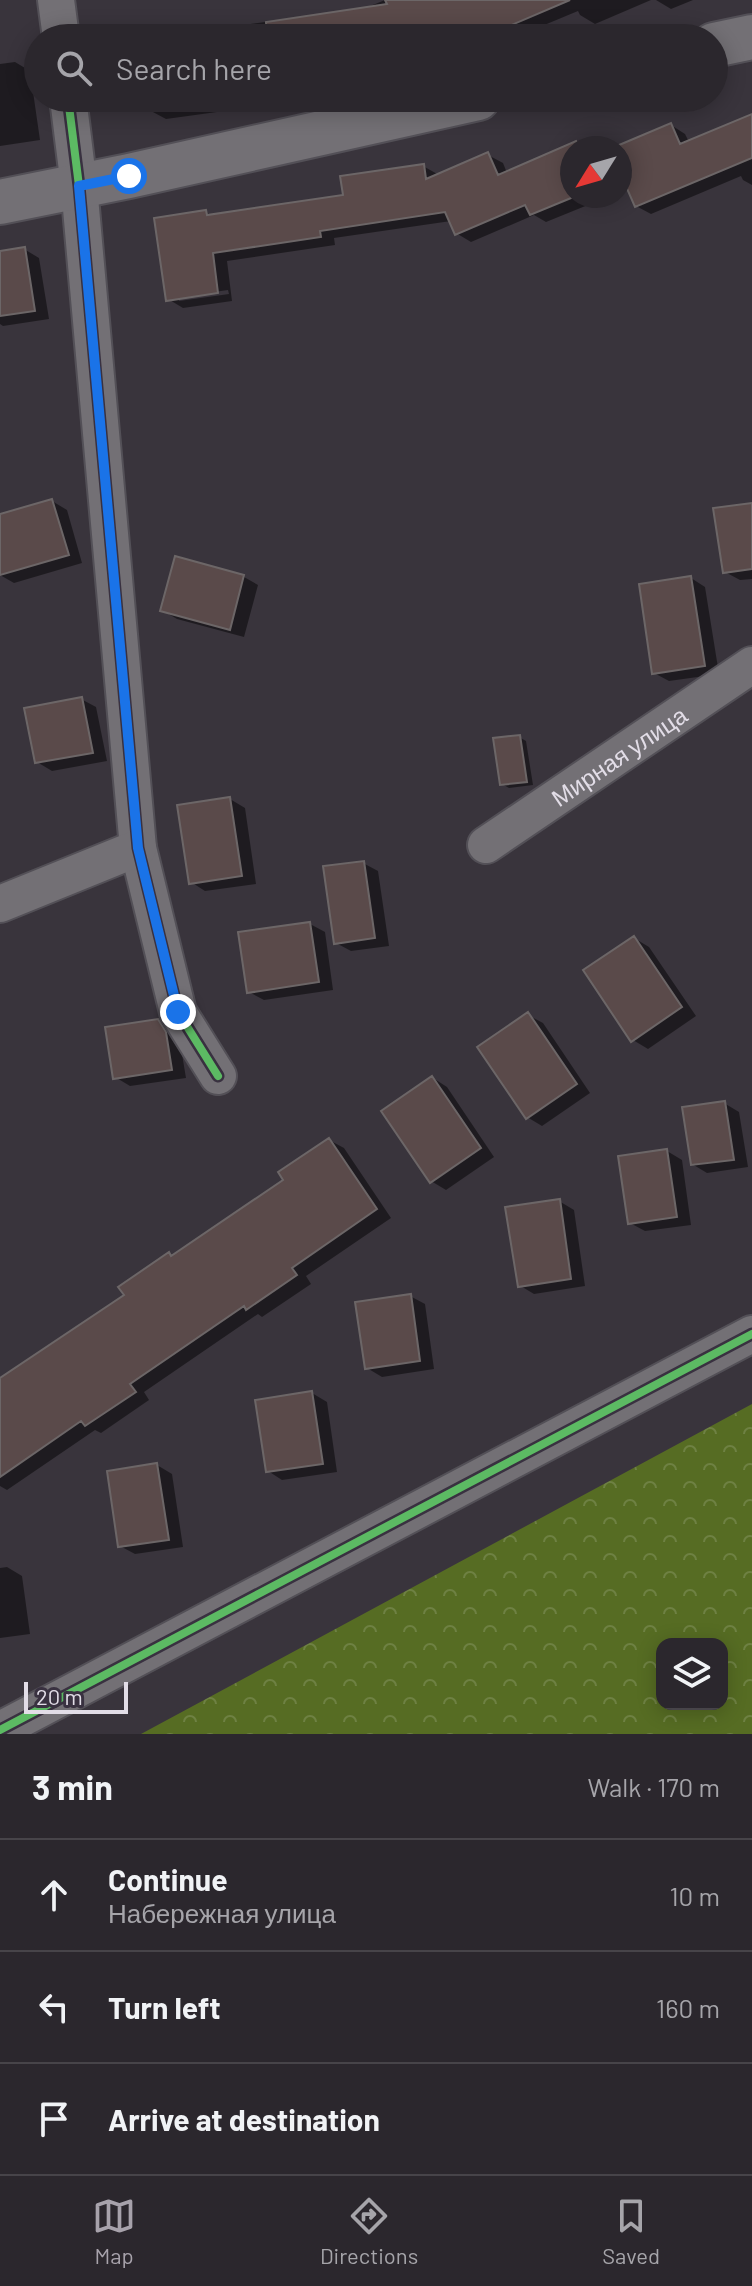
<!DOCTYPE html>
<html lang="en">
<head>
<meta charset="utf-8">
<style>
	:root { --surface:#2b272d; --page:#373339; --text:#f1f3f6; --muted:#a6a5aa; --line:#474449; --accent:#a7a2ab }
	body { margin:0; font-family:Barlow,sans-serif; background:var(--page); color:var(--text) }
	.controls { position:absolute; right:24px; bottom:24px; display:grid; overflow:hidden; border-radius:16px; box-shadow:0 4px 20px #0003 }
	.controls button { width:72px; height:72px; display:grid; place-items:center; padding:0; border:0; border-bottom:2px solid var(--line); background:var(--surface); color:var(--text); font:40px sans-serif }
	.compass { position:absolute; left:560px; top:136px; width:72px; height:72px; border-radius:50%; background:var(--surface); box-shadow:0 4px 20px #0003; rotate:233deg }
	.scale { position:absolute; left:24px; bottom:20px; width:104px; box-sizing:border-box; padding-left:8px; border:4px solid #e2dde7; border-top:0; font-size:22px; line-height:28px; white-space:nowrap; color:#e2dde7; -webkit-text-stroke:6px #393140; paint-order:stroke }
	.stop { position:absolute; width:24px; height:24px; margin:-18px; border:6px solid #1a73e8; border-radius:50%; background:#fff }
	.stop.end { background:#1a73e8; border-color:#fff; box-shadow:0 2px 8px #0008 }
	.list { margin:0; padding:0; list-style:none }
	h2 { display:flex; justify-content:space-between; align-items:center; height:104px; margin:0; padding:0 32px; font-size:34px }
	h2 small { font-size:26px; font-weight:400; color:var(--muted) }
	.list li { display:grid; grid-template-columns:52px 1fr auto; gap:24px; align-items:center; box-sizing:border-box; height:112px; padding:0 32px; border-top:2px solid var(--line) }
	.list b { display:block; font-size:30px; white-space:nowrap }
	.list p { margin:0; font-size:26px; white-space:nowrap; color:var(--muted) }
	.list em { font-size:26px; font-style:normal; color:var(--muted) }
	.icon { flex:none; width:44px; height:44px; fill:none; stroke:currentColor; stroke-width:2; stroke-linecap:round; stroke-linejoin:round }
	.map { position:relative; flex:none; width:752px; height:1734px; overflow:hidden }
	.search { position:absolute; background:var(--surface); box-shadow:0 4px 20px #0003; left:24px; right:24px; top:24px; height:88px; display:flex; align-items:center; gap:20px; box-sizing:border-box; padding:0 28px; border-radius:44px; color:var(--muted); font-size:30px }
	.sheet { height:440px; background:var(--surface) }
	nav { display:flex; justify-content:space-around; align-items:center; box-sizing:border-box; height:112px; border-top:2px solid var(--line); background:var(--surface); font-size:22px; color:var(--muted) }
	nav a { display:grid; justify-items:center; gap:4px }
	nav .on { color:var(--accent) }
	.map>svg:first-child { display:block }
	.forest { fill:url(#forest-crowns); fill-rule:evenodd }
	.shadow { fill:#0007; fill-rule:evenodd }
	.building { fill:#5a4a4a; stroke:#6c6667; stroke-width:2 }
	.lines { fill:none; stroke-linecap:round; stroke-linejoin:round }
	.street-casing { stroke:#535057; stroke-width:40 }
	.secondary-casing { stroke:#535057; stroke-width:48 }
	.street { stroke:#737075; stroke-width:36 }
	.secondary { stroke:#737075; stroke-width:44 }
	.cycleway-casing { stroke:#393140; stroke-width:13 }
	.cycleway { stroke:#5cba63; stroke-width:8 }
	.route { stroke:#1a73e8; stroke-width:10 }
	.labels { text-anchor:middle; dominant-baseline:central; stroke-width:8; stroke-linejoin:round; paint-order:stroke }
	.street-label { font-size:24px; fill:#e2dde7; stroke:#393140 }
</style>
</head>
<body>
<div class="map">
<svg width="752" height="1734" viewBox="0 0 752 1734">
	<defs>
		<pattern id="forest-crowns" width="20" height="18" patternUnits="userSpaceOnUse" patternTransform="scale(2)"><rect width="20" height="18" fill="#566c23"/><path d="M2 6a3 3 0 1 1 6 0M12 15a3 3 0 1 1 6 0" fill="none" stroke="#6e8143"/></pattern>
	</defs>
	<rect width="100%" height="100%" fill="#39343c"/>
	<path class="forest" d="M 752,1404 L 752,1734 L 141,1734 ZM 662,1644 L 722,1644 L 722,1704 L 662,1704 Z"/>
	<path class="shadow" d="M 385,0 L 651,0 L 595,24 L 580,15 L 578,11 L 513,38 L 144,38 L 363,9 Z
		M 656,0 L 693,0 L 671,9 Z
		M 15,62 L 30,71 L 40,140 L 0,146 L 0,64 Z
		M 149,98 L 215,98 L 217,112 L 166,119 L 151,111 Z
		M 752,116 L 752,185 L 743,180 L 741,176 L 651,214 L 636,206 L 629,188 L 620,192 L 620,148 L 617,148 L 671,125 L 685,134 L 689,142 Z
		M 576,144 L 584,148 L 572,148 L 572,196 L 610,196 L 546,222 L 534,215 L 471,242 L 456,233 L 451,221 L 334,238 L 335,245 L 227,261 L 232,301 L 183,308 L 168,299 L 206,212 L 213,216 L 345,197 L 423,166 L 439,175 L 488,155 L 503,163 L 507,173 ZM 228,290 L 229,294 L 179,301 L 179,297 Z
		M 24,249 L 39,258 L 49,319 L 3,326 L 0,324 L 0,253 Z
		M 52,501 L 67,510 L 82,563 L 14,583 L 0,575 L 0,516 Z
		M 752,505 L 752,579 L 740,580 L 725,572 Z
		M 244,577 L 258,585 L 244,637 L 177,619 L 162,610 Z
		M 691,578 L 705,587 L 719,674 L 669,681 L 654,673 Z
		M 81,699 L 96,707 L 107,761 L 52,771 L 37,762 Z
		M 519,737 L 526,741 L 533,785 L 509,788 L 502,784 Z
		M 230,799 L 245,808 L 256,884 L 205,891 L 191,882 Z
		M 363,863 L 378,871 L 389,946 L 351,951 L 336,943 Z
		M 310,924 L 325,932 L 333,990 L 264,1000 L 249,992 Z
		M 634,938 L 649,947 L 696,1016 L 648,1049 L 633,1040 Z
		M 528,1015 L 543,1023 L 590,1093 L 542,1126 L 527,1117 Z
		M 158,1021 L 173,1030 L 180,1042 L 186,1078 L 130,1086 L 115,1077 Z
		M 433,1078 L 447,1087 L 494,1157 L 446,1190 L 431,1181 Z
		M 724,1103 L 739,1112 L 748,1167 L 707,1173 L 692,1164 Z
		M 329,1140 L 344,1148 L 391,1218 L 306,1276 L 311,1284 L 262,1317 L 258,1314 L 144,1392 L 149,1400 L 101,1433 L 95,1430 L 7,1490 L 0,1486 L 0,1381 L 126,1296 L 169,1255 L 173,1257 L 286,1181 Z
		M 667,1151 L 682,1160 L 691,1225 L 645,1231 L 630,1223 Z
		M 559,1201 L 574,1210 L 585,1286 L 534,1294 L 519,1285 Z
		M 410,1296 L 425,1304 L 434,1369 L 382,1377 L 367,1368 Z
		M 312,1393 L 327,1402 L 337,1472 L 282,1480 L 268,1471 Z
		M 157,1465 L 172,1474 L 183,1547 L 135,1554 L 120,1546 Z
		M 7,1567 L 22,1576 L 30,1634 L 0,1638 L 0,1568 Z"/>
	<path class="building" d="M 385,0 L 570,0 L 481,38 L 267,38 L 266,22 L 387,4 Z
		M 752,114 L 752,158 L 635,207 L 622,177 L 620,178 L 620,148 L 612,148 L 671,123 L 680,144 Z
		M 576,141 L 579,148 L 572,148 L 572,196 L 576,196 L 530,215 L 525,205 L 455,235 L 445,212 L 320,231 L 321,237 L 213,253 L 218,293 L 166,301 L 154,218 L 206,210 L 207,215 L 343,195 L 340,176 L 424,164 L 426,179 L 488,152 L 498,175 Z
		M 25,247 L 35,311 L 0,316 L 0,251 Z
		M 52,499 L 69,555 L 0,575 L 0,514 Z
		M 752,503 L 752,569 L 723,573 L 713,508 Z
		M 175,556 L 244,575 L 230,630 L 160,611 Z
		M 691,576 L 705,666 L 652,674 L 639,584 Z
		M 82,697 L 93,753 L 35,763 L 24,708 Z
		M 520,735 L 527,782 L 500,785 L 493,738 Z
		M 230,797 L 242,876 L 189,884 L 177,805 Z
		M 364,861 L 375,938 L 334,944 L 323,866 Z
		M 310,922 L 319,982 L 247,993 L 238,932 Z
		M 634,936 L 682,1007 L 631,1042 L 583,970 Z
		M 528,1012 L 577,1084 L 526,1119 L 477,1047 Z
		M 158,1019 L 166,1032 L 172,1070 L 113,1079 L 105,1027 Z
		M 432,1076 L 481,1148 L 430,1183 L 381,1111 Z
		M 725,1101 L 734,1160 L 691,1165 L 682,1107 Z
		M 329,1138 L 377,1209 L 292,1268 L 297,1275 L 246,1310 L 244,1306 L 130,1384 L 136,1392 L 85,1426 L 81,1421 L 0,1477 L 0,1378 L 124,1295 L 118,1287 L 169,1252 L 171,1256 L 283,1180 L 278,1172 Z
		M 667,1149 L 677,1217 L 628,1224 L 618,1156 Z
		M 560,1199 L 571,1279 L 518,1287 L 505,1207 Z
		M 411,1294 L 420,1361 L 365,1369 L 355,1302 Z
		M 312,1391 L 323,1464 L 266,1472 L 255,1400 Z
		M 157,1463 L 169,1540 L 118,1547 L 107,1471 Z"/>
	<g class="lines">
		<g class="street-casing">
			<g id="street">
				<path d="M 56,0 L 61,38"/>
				<path d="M 68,98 L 79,186 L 138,848 L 178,1012 L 218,1076"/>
				<path id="s1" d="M 486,845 L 752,665"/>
				<path d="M 0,904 L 138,848"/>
				<path d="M 0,1730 L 752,1334"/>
			</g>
		</g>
		<g class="secondary-casing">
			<path id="secondary" d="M 714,45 L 752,37
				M 0,202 L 129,176 L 478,98"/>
		</g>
		<use href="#street" class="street"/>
		<use href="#secondary" class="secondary"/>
		<g class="cycleway-casing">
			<path id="cycleway" d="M 68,98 L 79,186 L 138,848 L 178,1012 L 218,1076
				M 0,1730 L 752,1334"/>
		</g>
		<use href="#cycleway" class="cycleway"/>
	</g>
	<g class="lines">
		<path class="route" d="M 129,176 L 79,186 L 138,848 L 178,1012"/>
	</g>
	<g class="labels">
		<g class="street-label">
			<text stroke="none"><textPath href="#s1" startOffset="160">Мирная улица</textPath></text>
		</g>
	</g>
</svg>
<div class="controls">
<button><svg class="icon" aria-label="layers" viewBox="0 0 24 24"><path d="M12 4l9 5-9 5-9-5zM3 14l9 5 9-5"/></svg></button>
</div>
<svg class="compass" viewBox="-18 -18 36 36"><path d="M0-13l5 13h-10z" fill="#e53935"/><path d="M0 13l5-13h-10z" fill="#a6a5aa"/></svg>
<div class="scale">20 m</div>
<div class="stop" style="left:129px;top:176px"></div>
<div class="stop end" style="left:178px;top:1012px"></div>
<div class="search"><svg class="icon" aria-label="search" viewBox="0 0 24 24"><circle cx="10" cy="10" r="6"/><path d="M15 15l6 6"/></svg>Search here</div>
</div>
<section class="sheet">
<h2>3 min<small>Walk · 170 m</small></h2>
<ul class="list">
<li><svg class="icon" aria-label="ahead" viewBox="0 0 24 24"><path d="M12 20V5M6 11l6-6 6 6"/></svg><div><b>Continue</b><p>Набережная улица</p></div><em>10 m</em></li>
<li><svg class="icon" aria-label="left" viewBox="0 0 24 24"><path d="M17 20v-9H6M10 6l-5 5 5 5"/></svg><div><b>Turn left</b></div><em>160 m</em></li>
<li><svg class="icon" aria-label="arrive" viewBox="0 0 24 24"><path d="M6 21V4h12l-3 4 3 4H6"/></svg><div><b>Arrive at destination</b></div></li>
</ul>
</section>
<nav>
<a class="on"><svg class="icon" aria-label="map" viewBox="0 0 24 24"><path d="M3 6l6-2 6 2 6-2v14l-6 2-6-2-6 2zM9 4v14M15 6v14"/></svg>Map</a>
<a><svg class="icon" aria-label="directions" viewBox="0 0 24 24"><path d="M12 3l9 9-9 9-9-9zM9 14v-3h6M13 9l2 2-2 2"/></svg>Directions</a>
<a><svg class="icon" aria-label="saved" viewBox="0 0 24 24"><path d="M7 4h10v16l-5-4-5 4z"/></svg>Saved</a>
</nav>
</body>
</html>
